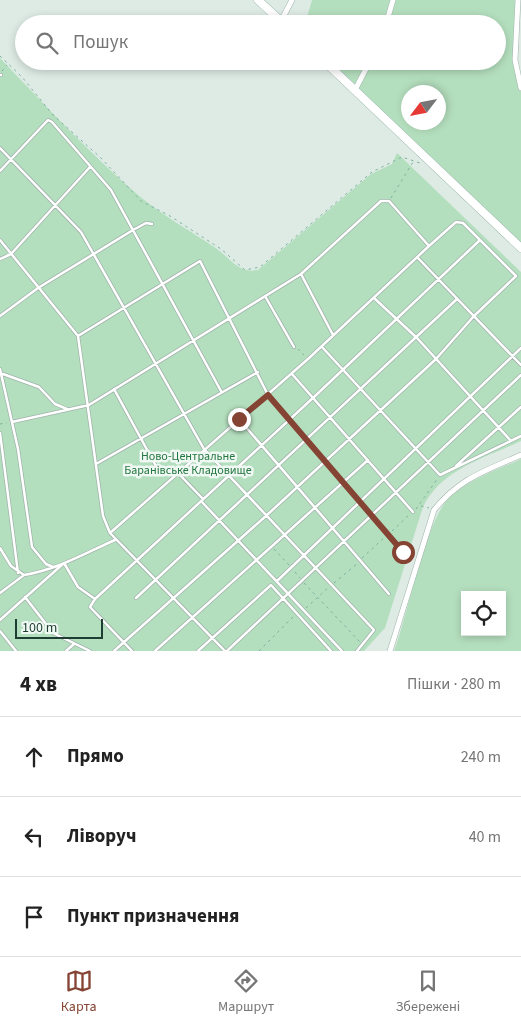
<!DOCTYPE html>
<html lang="uk">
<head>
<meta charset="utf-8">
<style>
	:root { --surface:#fff; --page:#f2f2f2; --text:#222; --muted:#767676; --line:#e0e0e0; --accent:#854333 }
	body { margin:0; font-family:"Source Sans 3",sans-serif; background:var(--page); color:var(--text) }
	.controls { position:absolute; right:15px; bottom:15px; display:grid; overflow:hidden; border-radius:0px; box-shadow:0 2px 8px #0003 }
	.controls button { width:45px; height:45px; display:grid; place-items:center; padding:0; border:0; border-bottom:1px solid var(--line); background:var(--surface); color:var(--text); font:25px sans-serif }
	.compass { position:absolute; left:401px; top:85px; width:45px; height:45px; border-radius:50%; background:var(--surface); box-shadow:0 2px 8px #0003; rotate:238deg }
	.scale { position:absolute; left:15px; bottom:12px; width:88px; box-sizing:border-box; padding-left:5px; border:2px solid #1e3d33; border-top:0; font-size:14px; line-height:18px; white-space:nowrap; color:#1e3d33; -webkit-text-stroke:4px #eff8f3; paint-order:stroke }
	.stop { position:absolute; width:15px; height:15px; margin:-11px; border:4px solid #854333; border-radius:50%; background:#fff }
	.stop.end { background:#854333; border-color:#fff; box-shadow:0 1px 5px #0008 }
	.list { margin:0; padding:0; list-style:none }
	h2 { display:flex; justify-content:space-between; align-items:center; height:65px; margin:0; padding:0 20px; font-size:21px }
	h2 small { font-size:16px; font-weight:400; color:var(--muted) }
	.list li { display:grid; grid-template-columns:32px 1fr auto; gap:15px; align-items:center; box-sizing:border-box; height:80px; padding:0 20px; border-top:1px solid var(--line) }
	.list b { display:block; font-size:19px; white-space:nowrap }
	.list em { font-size:16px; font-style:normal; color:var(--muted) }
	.icon { flex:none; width:28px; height:28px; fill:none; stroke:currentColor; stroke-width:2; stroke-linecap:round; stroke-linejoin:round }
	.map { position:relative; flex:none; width:521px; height:651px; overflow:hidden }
	.search { position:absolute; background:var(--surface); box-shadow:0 2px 8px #0003; left:15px; right:15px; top:15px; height:55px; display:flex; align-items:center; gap:12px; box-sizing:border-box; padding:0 18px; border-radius:28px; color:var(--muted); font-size:19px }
	.sheet { height:305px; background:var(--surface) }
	nav { display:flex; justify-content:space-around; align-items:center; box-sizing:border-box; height:70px; border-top:1px solid var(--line); background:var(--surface); font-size:14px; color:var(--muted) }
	nav a { display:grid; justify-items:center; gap:2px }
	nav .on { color:var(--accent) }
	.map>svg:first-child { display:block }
	.green { fill:#b4dfbe; fill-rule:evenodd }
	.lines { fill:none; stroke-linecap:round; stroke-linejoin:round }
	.service-casing { stroke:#a1b3ac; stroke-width:4 }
	.minor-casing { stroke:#a1b3ac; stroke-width:6 }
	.secondary-casing { stroke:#9cb8ad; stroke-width:9 }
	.path { stroke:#7bb29e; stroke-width:1; stroke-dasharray:2.5 4; stroke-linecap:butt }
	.service { stroke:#fff; stroke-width:2.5 }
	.minor { stroke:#fff; stroke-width:5 }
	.secondary { stroke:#fff; stroke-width:8 }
	.route { stroke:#854333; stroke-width:6 }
	.labels { text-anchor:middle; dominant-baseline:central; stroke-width:5; stroke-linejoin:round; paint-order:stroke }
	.park-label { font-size:12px; fill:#247740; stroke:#eff8f3 }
</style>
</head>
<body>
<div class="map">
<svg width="521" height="651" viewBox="0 0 521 651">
	<rect width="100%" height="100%" fill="#deebe5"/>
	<path class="green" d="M 312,0 L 519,0 L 515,60 L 521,88 L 521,248 L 324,61 L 497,61 L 497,24 L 305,24 ZM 408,92 L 438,92 L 438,122 L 408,122 Z
		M 0,58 C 45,105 89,153 138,195 C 163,216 191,231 217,249 C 231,259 239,274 258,270 L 371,174 L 392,164 L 397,153 L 521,272 L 521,441 C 485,458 441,469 423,507 L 385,628 L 364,651 L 0,651 Z
		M 521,459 L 521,651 L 394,651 C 408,615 425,520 450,497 C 470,479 497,470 521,459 ZM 465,595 L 502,595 L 502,632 L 465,632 Z"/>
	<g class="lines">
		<g class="service-casing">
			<path id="service" d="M 0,75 L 1,75
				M 0,148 L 81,232 L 204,449 L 374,630 L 357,651
				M 0,171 L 48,120 L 52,122 L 111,190 L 221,391
				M 0,240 L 78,336 L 103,516 L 110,533 L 225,651
				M 417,257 L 521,365
				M 0,259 L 11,254 L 90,167
				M 301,274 L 333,335
				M 265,296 L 294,347
				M 374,298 L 417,338 L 511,441
				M 0,316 L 38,288 L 133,230 L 146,223 L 152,224
				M 78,336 L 200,261 L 268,395 L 403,552
				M 322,347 L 440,475 L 521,436
				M 0,369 L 18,449 L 32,547 L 46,564 L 53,567
				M 3,374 L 39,387 L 55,404 L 67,409
				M 292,374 L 413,512
				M 114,389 L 157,468
				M 239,419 L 389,594
				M 12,422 L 89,405 L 301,274 L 381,201 L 389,201 L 429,246 L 308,359 L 110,533
				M 0,433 L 18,573
				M 96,464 L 258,372
				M 456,466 L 521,407
				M 178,473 L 203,499
				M 201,501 L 342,651
				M 0,548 L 11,566 L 24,575 C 56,570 86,553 115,540
				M 277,581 L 521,348
				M 0,593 L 24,575
				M 25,597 L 53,633 L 90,651
				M 136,598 L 457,299
				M 95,599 L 90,607 L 132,651
				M 0,620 L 64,563 L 78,587 L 95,599 L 314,397 L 480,240
				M 0,631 L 16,651
				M 66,651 L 74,644
				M 114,651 L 267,515 L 436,359 L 474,316 L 516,276 L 463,223 L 456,222 L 429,246
				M 155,651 L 368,460
				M 198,651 L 271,585 L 331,651
				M 227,651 L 521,375"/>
		</g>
		<g class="minor-casing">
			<path id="minor" d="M 518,0 L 515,60 L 521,88
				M 281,21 L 292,0
				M 386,24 L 393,0
				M 355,90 L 370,61
				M 390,651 L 434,510 C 460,478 485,471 521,455"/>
		</g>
		<g class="secondary-casing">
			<path id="secondary" d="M 258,0 L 284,24
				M 324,61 L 521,248"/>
		</g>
		<path class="path" d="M 0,56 L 22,77 L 53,115 L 101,158 L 141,201 L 170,216 L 221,249 L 245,270 L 260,267 L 372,172 L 402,157 L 423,164
			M 2,71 L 7,65
			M 391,198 L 413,162
			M 298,349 L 304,355
			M 0,424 L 7,423
			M 421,506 L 429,508
			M 416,509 L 438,478
			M 392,531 L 409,515
			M 274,549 L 289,565
			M 362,558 L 385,537
			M 295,572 L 300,578
			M 304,583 L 360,642
			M 334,583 L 358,563
			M 306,608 L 329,587
			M 259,651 L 293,617"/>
		<use href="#service" class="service"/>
		<use href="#minor" class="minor"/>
		<use href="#secondary" class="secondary"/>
	</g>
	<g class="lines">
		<path class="route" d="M 239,419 L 268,395 L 403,552"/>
	</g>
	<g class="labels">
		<g class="park-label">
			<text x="188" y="456">Ново-Центральне<tspan x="188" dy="14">Баранівське Кладовище</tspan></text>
		</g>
	</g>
</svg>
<div class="controls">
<button><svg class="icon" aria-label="locate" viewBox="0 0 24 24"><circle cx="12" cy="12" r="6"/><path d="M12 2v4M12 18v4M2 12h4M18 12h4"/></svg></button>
</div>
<svg class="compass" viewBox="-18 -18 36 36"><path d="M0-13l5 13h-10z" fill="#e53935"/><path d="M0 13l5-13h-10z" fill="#767676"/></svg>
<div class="scale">100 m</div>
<div class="stop" style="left:403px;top:552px"></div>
<div class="stop end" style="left:239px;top:419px"></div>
<div class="search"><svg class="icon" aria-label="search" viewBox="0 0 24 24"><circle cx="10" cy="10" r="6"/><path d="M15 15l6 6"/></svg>Пошук</div>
</div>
<section class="sheet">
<h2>4 хв<small>Пішки · 280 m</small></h2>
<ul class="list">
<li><svg class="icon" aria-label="ahead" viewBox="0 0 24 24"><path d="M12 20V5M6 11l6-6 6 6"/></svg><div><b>Прямо</b></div><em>240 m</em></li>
<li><svg class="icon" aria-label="left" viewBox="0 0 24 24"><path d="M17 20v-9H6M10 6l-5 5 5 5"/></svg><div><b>Ліворуч</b></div><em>40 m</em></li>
<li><svg class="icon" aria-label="arrive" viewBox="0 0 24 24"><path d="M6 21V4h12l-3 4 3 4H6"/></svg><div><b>Пункт призначення</b></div></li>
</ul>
</section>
<nav>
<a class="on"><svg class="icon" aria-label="map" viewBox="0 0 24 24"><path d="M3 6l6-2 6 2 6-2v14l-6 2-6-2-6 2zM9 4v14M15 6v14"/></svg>Карта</a>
<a><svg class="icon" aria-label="directions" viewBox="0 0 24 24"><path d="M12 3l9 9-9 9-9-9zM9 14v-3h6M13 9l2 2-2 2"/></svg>Маршрут</a>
<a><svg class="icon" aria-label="saved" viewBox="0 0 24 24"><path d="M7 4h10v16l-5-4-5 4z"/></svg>Збережені</a>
</nav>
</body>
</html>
